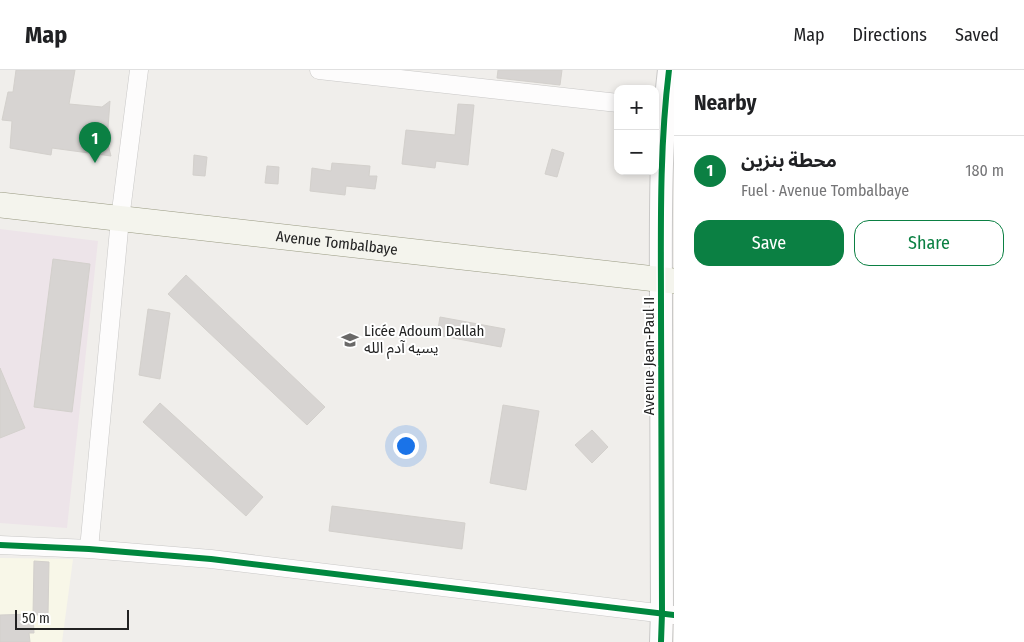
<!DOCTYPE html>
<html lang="en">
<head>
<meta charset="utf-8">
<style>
	:root { --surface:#fff; --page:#f6f6f6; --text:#202124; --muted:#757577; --line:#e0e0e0; --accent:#0b8043 }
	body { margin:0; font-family:"Fira Sans Condensed","Noto Sans Arabic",sans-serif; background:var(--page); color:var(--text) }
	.controls { position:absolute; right:15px; top:15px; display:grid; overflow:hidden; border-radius:10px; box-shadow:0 2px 8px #0003 }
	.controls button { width:45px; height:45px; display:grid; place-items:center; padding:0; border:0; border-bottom:1px solid var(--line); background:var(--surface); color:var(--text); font:25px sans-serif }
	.scale { position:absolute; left:15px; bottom:12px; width:114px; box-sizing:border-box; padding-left:5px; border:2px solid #222; border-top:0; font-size:14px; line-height:18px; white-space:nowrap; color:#222; -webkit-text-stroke:4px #fff; paint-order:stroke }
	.you { position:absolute; left:405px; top:375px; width:18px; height:18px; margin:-12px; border:4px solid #fff; border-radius:50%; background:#1a73e8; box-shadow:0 0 0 8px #1a73e833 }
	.badge { display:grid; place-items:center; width:32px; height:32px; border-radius:50%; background:var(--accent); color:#fff; font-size:16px; font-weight:700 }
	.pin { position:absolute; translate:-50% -41px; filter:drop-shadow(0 1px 2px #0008) }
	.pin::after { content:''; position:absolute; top:26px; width:18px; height:15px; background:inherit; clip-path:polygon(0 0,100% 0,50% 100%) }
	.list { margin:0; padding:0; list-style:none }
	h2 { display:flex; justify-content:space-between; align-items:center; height:65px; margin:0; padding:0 20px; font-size:21px }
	h2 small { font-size:16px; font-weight:400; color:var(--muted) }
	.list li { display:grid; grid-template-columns:32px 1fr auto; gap:15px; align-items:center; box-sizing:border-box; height:70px; padding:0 20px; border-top:1px solid var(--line) }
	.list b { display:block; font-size:19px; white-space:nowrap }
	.list p { margin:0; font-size:16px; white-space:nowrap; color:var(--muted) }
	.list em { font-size:16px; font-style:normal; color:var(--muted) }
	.actions { display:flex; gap:10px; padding:15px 20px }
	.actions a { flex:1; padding:11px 0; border:1px solid var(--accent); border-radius:15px; text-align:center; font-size:18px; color:var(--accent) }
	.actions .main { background:var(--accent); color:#fff }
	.map { position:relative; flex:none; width:674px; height:572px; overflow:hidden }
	header { display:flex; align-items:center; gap:30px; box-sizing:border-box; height:70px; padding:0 25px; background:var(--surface); border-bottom:1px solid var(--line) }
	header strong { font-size:24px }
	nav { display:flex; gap:28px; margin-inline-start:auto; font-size:18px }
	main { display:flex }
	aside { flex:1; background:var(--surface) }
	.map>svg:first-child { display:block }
	.industrial { fill:#ede4e9 }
	.education { fill:#f8f7e8 }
	.building { fill:#d7d4d2; stroke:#d3d0cc }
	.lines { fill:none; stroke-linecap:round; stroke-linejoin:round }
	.minor-casing { stroke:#c9c8c7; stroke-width:19 }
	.tertiary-casing { stroke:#c9c8c7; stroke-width:24 }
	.secondary-casing { stroke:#999a82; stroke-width:26 }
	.minor { stroke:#fdfcfc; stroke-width:18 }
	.tertiary { stroke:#fdfcfc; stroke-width:22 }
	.secondary { stroke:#f4f4ed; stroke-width:25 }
	.cycleway-casing { stroke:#fff; stroke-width:9 }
	.cycleway { stroke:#00873e; stroke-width:6 }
	.labels { text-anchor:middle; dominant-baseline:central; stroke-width:4; stroke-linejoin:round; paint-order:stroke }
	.street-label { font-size:15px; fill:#222; stroke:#fff }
	.poi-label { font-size:15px; fill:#222; stroke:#fff; text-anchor:start }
</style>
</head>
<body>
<header>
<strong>Map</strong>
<nav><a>Map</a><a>Directions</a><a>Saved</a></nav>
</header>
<main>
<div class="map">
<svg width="674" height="572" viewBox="0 0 674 572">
	<rect width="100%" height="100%" fill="#f0eeeb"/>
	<path class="industrial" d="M 0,159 L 98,171 L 67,458 L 0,453 Z"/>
	<path class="education" d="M 0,488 L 73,489 L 62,572 L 0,572 Z"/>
	<path class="building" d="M 16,0 L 75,0 L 69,34 L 102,37 L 110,31 L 107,71 L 111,86 L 52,78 L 51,85 L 10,78 L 12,51 L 2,50 L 8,22 L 13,22 Z
		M 498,0 L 562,0 L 560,15 L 497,8 Z
		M 458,34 L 474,35 L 468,95 L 436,91 L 435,98 L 402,94 L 406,60 L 455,65 Z
		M 552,79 L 564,83 L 557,107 L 545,104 Z
		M 194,85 L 207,87 L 205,106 L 193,105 Z
		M 332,93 L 370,96 L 369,106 L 377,106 L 375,119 L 346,116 L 345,125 L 310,121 L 312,98 L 331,101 Z
		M 267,96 L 279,97 L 278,114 L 265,113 Z
		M 53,189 L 90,194 L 72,342 L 34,337 Z
		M 186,205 L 325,337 L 307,355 L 168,224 Z
		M 148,239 L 170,243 L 160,309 L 139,305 Z
		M 440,247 L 505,259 L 501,277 L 437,265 Z
		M 0,298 L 25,358 L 0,368 Z
		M 160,333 L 263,427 L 246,446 L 143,352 Z
		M 503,335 L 539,341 L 526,420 L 490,413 Z
		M 592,360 L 608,377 L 592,393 L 575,375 Z
		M 332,436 L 465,453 L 462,479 L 329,461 Z
		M 34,491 L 49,492 L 48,545 L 33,545 Z
		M 33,544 L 34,563 L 29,563 L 30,572 L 0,572 L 0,545 Z"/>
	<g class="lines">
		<g class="minor-casing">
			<path id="minor" d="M 319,0 L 618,33
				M 0,475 L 89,479 L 211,489 L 674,545
				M 89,479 L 120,149 L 139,0"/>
		</g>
		<g class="tertiary-casing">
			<path id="tertiary" d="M 661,572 L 662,543 C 662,443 661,343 661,243 C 661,162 659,81 669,0"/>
		</g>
		<g class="secondary-casing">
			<g id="secondary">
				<path id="s1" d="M 0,135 L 674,211"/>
			</g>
		</g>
		<use href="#minor" class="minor"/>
		<use href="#tertiary" class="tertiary"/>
		<use href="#secondary" class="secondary"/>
		<g class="cycleway-casing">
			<path id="cycleway" d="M 0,475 L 89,479 L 211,489 L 674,545
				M 661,572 L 662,543 C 662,443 661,343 661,243 C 661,162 659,81 669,0"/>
		</g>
		<use href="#cycleway" class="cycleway"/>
	</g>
	<defs>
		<g id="school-bare" transform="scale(1.35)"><path d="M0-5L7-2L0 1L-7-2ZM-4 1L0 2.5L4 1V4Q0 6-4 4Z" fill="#6a6968" stroke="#fff" stroke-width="2.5" paint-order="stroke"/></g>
	</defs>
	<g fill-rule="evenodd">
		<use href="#school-bare" x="350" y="270"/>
	</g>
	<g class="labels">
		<g class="street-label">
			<text stroke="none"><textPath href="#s1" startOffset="339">Avenue Tombalbaye</textPath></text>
			<text transform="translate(649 286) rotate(-90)">Avenue Jean-Paul II</text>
		</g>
		<g class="poi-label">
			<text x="364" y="261">Licée Adoum Dallah<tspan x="364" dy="17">يسيه آدم الله</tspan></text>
		</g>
	</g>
</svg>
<div class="controls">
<button>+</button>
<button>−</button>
</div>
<div class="scale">50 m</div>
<div class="you"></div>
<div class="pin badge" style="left:95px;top:93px">1</div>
</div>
<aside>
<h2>Nearby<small></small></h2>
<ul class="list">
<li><span class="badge">1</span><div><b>محطة بنزين</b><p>Fuel · Avenue Tombalbaye</p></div><em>180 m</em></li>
</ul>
<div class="actions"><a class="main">Save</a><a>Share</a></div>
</aside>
</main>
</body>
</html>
